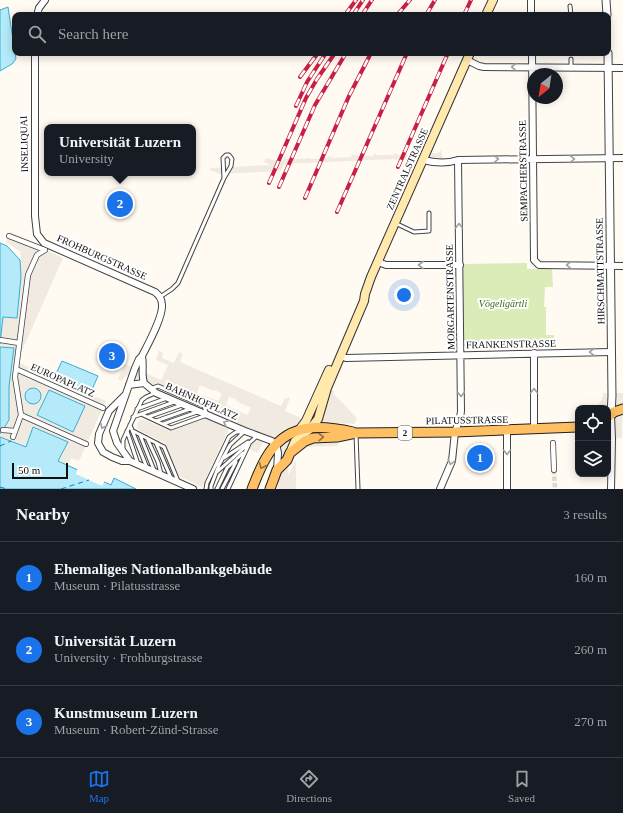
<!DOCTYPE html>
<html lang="en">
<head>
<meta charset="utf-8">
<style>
	:root { --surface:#171b24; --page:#242831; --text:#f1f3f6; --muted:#9ea1a6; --line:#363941; --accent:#1a73e8 }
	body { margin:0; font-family:Georgia,serif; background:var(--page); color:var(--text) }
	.controls { position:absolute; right:12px; bottom:12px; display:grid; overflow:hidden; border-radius:8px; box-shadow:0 2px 10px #0003 }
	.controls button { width:36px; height:36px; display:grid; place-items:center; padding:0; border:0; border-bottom:1px solid var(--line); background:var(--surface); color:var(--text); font:20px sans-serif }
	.compass { position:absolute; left:527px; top:68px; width:36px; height:36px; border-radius:50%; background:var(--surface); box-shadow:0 2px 10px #0003; rotate:210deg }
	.scale { position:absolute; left:12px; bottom:10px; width:56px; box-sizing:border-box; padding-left:4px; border:2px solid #101010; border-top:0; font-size:11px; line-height:14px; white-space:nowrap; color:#101010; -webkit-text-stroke:3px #fff; paint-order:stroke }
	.you { position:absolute; left:404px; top:295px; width:14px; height:14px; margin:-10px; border:3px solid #fff; border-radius:50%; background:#1a73e8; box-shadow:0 0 0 6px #1a73e833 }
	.badge { display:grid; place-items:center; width:26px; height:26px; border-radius:50%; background:var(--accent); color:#fff; font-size:13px; font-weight:700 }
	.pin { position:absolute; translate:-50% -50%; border:2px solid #fff; box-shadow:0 1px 4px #0006 }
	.popup { position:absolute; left:44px; top:124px; width:152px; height:52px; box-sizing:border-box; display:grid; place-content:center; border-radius:8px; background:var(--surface); filter:drop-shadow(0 1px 3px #0005); font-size:13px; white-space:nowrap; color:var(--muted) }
	.popup b { font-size:15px; color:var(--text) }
	.popup::after { content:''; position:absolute; left:50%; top:100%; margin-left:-8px; border:8px solid transparent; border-top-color:var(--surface) }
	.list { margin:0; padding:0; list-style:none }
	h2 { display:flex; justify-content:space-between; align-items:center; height:52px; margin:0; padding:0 16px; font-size:17px }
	h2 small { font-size:13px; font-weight:400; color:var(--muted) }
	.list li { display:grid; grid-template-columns:26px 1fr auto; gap:12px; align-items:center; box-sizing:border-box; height:72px; padding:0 16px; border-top:1px solid var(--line) }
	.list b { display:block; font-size:15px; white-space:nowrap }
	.list p { margin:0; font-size:13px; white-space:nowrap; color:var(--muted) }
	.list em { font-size:13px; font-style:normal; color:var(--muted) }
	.icon { flex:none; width:22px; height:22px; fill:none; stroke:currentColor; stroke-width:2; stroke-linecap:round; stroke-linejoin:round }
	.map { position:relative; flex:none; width:623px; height:489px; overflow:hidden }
	.search { position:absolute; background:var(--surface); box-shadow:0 2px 10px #0003; left:12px; right:12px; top:12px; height:44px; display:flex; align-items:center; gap:10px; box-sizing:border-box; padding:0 14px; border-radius:8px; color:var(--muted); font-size:15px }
	.sheet { height:268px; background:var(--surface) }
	nav { display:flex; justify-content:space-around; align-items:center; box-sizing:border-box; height:56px; border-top:1px solid var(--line); background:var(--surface); font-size:11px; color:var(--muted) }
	nav a { display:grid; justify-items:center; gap:2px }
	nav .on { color:var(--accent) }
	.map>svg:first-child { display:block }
	.green { fill:#dcecb9 }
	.plaza { fill:#f1eae0; fill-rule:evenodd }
	.water { fill:#b4eaf9; stroke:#37aed4 }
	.pier { fill:#fffbf2 }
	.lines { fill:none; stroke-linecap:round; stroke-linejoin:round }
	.ferry { stroke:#117faa; stroke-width:1; stroke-dasharray:5 4; stroke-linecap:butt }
	.pedestrian-tunnel { stroke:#dbd8d0; stroke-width:4.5; stroke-dasharray:4.5 2; stroke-linecap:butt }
	.service-casing { stroke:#434343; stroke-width:5 }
	.pedestrian-casing { stroke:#434343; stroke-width:6 }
	.minor-casing { stroke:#434343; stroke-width:8 }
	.tertiary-casing { stroke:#434343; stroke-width:9 }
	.secondary-casing { stroke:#323232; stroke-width:10 }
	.primary-casing { stroke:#212121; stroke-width:11 }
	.service { stroke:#fff; stroke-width:3 }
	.pedestrian { stroke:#fff; stroke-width:4.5 }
	.minor { stroke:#fff; stroke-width:6 }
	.tertiary { stroke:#fff; stroke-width:7 }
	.secondary { stroke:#ffe9ad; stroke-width:8 }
	.primary { stroke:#ffc063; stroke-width:9 }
	.rail-casing { stroke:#c81f42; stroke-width:4 }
	.rail { stroke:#fff; stroke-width:2.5; stroke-dasharray:8; stroke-linecap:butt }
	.oneway { stroke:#9f9f9f }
	.oneway2 { stroke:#93713e }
	.labels { text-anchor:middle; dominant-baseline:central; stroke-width:4; stroke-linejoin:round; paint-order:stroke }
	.shield { fill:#fff; stroke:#585858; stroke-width:1 }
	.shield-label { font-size:9px; font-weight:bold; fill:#101010 }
	.street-label { font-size:10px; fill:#101010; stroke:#fff }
	.park-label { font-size:10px; font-style:italic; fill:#396c1b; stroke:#fff }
</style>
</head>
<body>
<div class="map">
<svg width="623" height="489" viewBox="0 0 623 489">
	<rect width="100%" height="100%" fill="#fffbf2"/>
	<path class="green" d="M 527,263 L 527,269 L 552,269 L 553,287 L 545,287 L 544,307 L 546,307 L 546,335 L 554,335 L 554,341 L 464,343 L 462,264 Z"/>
	<path class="plaza" d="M 441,150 L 443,160 L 438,157 L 395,160 L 394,159 L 285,164 L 281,171 L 221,174 L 209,170 L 210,168 L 271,165 L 264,162 L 266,158 L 273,160 L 283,160 L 284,157 L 288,159 L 306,159 L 307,157 L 310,159 L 328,158 L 329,156 L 333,158 L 351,157 L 352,154 L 356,156 L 373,156 L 374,153 L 377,155 L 393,155 L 395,153 L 398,155 L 412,154 L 413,152 L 417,154 L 438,153 Z
		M 10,232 L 29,240 L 39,247 L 63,258 L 17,362 L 106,401 L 79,461 L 71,458 L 68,465 L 58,461 L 61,454 L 62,455 L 67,442 L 33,427 L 26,447 L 0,437 L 0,434 L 9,420 L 9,386 L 14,348 L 0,347 L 3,317 L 17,318 L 21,277 L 20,273 L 21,252 L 6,242 ZM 33,387 L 35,388 L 41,397 L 38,402 L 33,404 L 30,403 L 24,396 L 26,391 Z
		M 159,351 L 163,353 L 162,358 L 174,363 L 179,352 L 183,354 L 180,362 L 281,406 L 285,398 L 287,399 L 288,397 L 290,398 L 285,411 L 301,418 L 313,414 L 324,413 L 330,390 L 333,390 L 334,394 L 355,416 L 357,419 L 354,424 L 338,423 L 338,424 L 316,424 L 307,437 L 315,437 L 315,432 L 316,432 L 316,437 L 338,440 L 338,446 L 307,447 L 294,438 L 289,451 L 288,476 L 295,461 L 296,462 L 296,489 L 278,489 L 278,456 L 266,437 L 257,453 L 245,447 L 253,431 L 230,421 L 227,428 L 229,429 L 202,487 L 179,476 L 165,443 L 140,431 L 138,428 L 137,424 L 141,419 L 145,420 L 170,431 L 204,419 L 200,416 L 204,409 L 127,375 L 125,377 L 124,377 L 122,381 L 118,379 L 125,364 L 161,380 L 168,365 L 156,360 ZM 200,385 L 214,391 L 215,390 L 222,394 L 218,401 L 197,393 ZM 229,397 L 236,399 L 236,401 L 251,408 L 247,415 L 226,405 Z
		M 603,393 L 623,393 L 622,438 L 608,439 L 608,408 L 594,408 L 602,400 Z"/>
	<path class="water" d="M 8,7 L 16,59 L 12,64 L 0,71 L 0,10 Z
		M 0,243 L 7,246 L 20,260 L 21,277 L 17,318 L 3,317 L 0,344 Z
		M 0,347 L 14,348 L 9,386 L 9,420 L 0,434 Z
		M 62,361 L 98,376 L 90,394 L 54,378 Z
		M25 396a8 8 0 1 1 16 0a8 8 0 1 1-16 0Z
		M 49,390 L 85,406 L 73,432 L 37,415 Z
		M 33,427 L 68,442 L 58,461 L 111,485 L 114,478 L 136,489 L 0,489 L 0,437 L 26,447 Z"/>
	<path class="pier" d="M 78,468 L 105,480 L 102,486 L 76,474 Z"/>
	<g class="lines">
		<path class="ferry" d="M 0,446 L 11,441
			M 0,487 L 7,489
			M 61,489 L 89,480"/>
		<path class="pedestrian-tunnel" d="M 554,470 L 555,489"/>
		<g class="service-casing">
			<path id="service" d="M 570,6 L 571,15
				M 571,59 L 571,68
				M 395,223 L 414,232 L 429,231 L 429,213
				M 160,297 L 172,289 L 178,283 L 224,178 L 231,166 L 232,159 L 229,155 L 226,155 L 223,158 L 224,178
				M 137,409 L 167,398
				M 141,414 L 171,428 L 207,415 L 204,406 L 158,386 L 150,389
				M 133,417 L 174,402
				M 148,417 L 182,405
				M 156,421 L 190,409
				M 163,424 L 197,412
				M 130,425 L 147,468
				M 127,431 L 138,464
				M 133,431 L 164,447 L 178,481
				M 356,434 L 358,489
				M 140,435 L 154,470
				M 147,438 L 158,462 L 161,474
				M 156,443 L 171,478
				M 123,449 L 123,440 L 142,400 L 146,397 L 155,393
				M 224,458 L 248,442
				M 217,472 L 257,436
				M 206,489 L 207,483 L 229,437 L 236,432 L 242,432
				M 211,489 L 211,486 L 219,465 L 230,445 L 245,431
				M 217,489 L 227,468 L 243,453
				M 222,489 L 236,462
				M 228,489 L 249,444"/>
		</g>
		<g class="pedestrian-casing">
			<path id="pedestrian" d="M 9,236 L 45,250
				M 0,340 L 19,343
				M 16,369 L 103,408
				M 21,415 L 86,444
				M 3,430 L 15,431
				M 13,437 L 21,415 L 15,377 L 28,275 L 37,255 L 45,250
				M 553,443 L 554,470"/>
		</g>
		<g class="minor-casing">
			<path id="minor" d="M 531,0 L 531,15
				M 37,15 L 39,8 L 45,0
				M 35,53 L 35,216 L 37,234 L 44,243 L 155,292 C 159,295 162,299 162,305 C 163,317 148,344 142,356 L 139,359 L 135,368 L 113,431 L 117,443 L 130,461
				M 532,53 L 534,260 L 539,265 L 623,266
				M 467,60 L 479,66 L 484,67 L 623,68
				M 423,160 C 435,163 446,164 458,160 L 623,158
				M 378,262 L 386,265 L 460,265
				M 534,353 L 534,429
				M 142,356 C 144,366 141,374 144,383
				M 340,356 L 346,358 L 611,352
				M 129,385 L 144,383 L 156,393 L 245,431 L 272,441 L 277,448 L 278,453 L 277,470
				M 125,395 L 109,411 L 99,434 L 98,443 L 103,452 L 112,457 L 122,461 L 130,461 L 193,489
				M 611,415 L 612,439 L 611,489
				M 507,430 L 507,489
				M 440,489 L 452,461 L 455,432 L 460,418 L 461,411 L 458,160"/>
		</g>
		<g class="tertiary-casing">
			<path id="tertiary" d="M 606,0 L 607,15
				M 608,53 L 612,396 L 611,415"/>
		</g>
		<g class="secondary-casing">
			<path id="secondary" d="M 486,15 L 493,0
				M 300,429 L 306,421 L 329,370
				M 290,453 L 295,441 L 310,429 L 318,419 L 327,388 L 364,301 L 365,294 L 371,277 L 470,53"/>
		</g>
		<g class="primary-casing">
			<path id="primary" d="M 608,417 L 614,412 L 623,409
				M 252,489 C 256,479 260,468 266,458 C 286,423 318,424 353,432
				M 270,489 L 277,470 L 287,460 L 290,453 L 305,441 L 313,438 L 337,437 L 356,433 L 455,432 L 578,427"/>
		</g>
		<use href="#service" class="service"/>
		<use href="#pedestrian" class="pedestrian"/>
		<use href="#minor" class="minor"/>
		<use href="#tertiary" class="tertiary"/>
		<use href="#secondary" class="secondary"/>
		<use href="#primary" class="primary"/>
		<g class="rail-casing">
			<path id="rail" d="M 345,15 L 356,0
				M 353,15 L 363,0
				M 362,15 L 372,0
				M 397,15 L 410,0
				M 426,15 L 435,0
				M 464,15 L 471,0
				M 300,77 L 318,53
				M 296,106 L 307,82 L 326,53
				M 398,167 L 448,53
				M 269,183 L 306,98 L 317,79 L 335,53
				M 279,187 L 315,105 L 346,53
				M 305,198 L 349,96 L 371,53
				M 337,212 L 407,53"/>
		</g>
		<use href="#rail" class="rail"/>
	</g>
	<defs><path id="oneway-chevron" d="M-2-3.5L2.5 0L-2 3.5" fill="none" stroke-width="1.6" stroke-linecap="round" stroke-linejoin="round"/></defs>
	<g class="oneway">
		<use href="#oneway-chevron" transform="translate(514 67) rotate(-179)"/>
		<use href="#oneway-chevron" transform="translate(496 159) rotate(-1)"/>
		<use href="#oneway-chevron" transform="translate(572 159) rotate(-1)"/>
		<use href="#oneway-chevron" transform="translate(459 226) rotate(-91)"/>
		<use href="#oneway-chevron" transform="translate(421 265) rotate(180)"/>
		<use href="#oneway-chevron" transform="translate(569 265) rotate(-179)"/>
		<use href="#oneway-chevron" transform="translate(592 352) rotate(179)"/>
		<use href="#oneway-chevron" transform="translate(534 391) rotate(-90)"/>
		<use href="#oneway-chevron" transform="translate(461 394) rotate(89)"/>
		<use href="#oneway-chevron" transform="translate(226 423) rotate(-156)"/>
		<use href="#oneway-chevron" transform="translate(103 426) rotate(114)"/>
		<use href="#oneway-chevron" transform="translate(507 452) rotate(90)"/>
		<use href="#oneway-chevron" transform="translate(451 462) rotate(106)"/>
	</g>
	<g class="oneway2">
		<use href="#oneway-chevron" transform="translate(321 437) rotate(-3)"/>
		<use href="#oneway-chevron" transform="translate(262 466) rotate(115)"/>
	</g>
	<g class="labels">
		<rect class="shield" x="398" y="426" width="14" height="14" rx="3"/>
		<g class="shield-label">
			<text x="405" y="433">2</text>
		</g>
		<g class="street-label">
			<text transform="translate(24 144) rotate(-91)">INSELIQUAI</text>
			<text transform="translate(407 169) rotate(-66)">ZENTRALSTRASSE</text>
			<text transform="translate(523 171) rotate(-91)">SEMPACHERSTRASSE</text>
			<text transform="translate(102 257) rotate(24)">FROHBURGSTRASSE</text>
			<text transform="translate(600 271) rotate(-91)">HIRSCHMATTSTRASSE</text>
			<text transform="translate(450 297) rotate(-91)">MORGARTENSTRASSE</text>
			<text transform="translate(511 344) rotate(-1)">FRANKENSTRASSE</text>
			<text transform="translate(63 380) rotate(24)">EUROPAPLATZ</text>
			<text transform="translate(202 401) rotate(24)">BAHNHOFPLATZ</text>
			<text transform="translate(467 420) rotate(-1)">PILATUSSTRASSE</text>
		</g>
		<g class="park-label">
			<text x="503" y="303">Vögeligärtli</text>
		</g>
	</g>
</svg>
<div class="controls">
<button><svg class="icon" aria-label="locate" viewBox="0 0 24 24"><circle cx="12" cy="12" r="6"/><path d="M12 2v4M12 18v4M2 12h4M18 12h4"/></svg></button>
<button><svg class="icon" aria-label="layers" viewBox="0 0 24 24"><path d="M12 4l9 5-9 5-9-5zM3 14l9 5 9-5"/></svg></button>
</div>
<svg class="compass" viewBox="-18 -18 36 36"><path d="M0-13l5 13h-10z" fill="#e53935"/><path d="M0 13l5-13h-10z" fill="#9ea1a6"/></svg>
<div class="scale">50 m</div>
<div class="you"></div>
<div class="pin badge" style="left:480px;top:458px">1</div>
<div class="pin badge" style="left:120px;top:204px">2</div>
<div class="popup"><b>Universität Luzern</b>University</div>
<div class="pin badge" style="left:112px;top:356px">3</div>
<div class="search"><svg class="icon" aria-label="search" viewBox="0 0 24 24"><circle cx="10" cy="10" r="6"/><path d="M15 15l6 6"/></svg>Search here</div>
</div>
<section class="sheet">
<h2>Nearby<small>3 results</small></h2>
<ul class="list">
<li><span class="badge">1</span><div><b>Ehemaliges Nationalbankgebäude</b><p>Museum · Pilatusstrasse</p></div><em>160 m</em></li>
<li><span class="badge">2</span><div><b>Universität Luzern</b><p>University · Frohburgstrasse</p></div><em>260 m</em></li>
<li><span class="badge">3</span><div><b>Kunstmuseum Luzern</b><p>Museum · Robert-Zünd-Strasse</p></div><em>270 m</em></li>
</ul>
</section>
<nav>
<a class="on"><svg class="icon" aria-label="map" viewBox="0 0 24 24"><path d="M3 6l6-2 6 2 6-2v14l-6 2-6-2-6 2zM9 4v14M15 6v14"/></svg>Map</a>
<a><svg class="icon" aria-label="directions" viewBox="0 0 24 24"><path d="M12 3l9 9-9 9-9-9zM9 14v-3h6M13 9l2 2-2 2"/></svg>Directions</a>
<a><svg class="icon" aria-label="saved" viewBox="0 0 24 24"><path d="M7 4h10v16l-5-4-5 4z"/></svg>Saved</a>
</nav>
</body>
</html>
